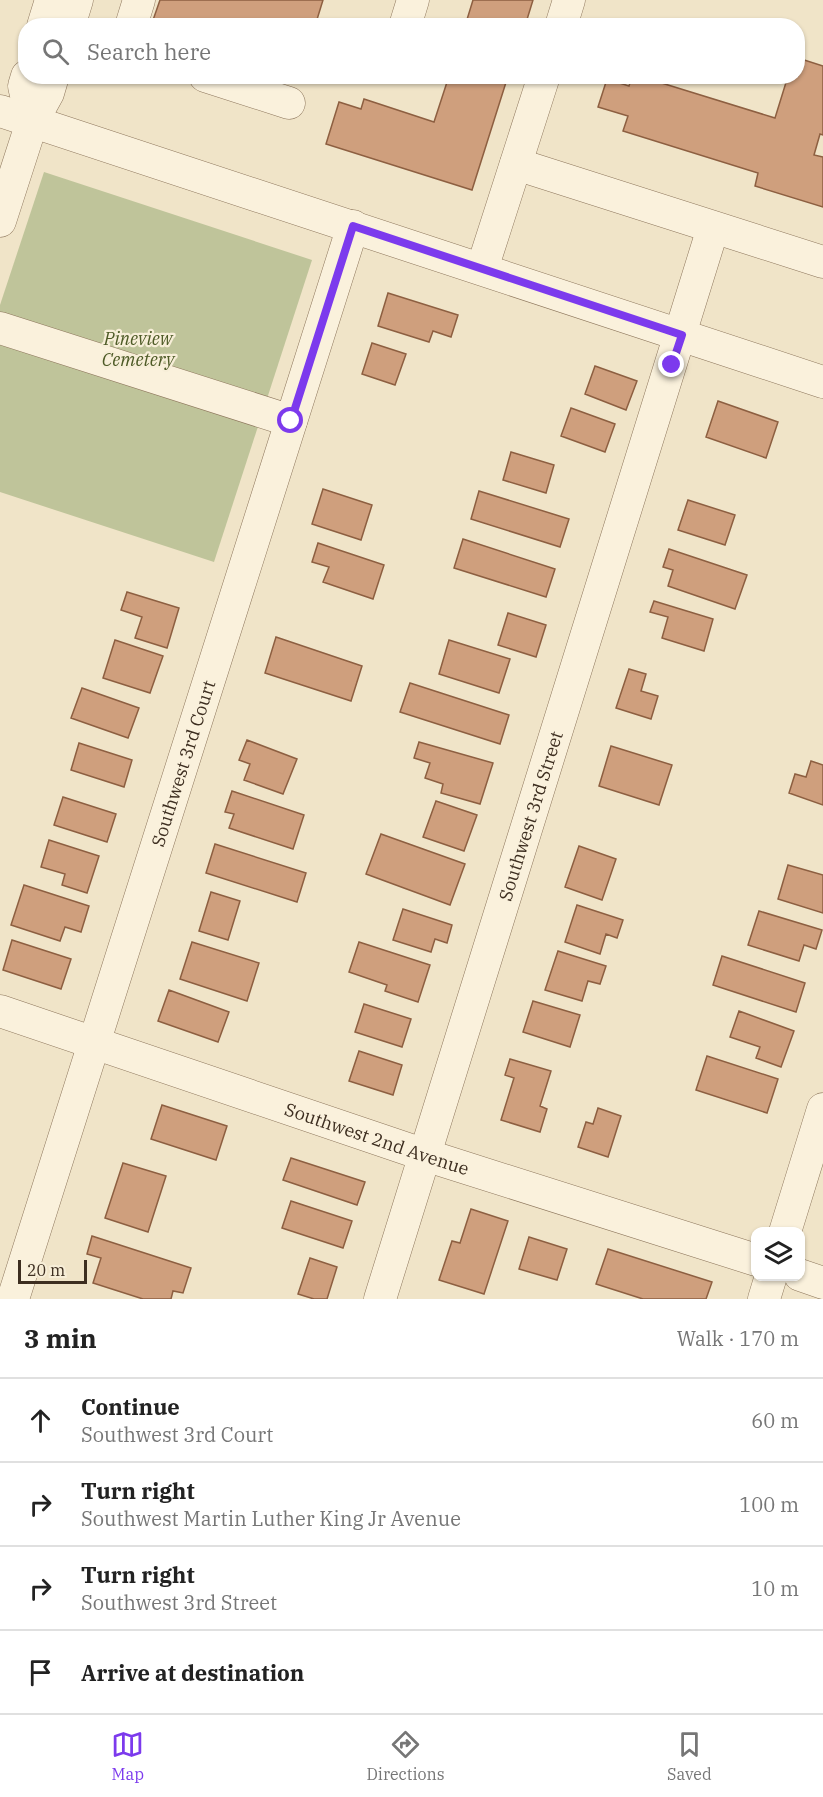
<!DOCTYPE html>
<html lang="en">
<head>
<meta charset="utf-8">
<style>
	:root { --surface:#fff; --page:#f6f6f6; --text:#222; --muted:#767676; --line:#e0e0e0; --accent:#7c3aed }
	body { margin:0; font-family:"IBM Plex Serif",serif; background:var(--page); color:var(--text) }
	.controls { position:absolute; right:18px; bottom:18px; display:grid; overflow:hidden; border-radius:12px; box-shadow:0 2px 4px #0004 }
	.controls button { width:54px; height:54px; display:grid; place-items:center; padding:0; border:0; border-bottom:2px solid var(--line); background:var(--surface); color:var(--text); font:30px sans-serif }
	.scale { position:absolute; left:18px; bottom:15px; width:69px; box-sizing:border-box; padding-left:6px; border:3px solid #3d2e20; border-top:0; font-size:16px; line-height:21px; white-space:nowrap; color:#3d2e20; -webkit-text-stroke:4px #f7eed8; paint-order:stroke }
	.stop { position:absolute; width:18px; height:18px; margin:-14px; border:4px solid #7c3aed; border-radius:50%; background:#fff }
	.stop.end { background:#7c3aed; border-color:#fff; box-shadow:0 2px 6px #0008 }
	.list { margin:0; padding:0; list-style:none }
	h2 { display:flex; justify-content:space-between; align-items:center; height:78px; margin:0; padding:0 24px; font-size:26px }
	h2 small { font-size:20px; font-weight:400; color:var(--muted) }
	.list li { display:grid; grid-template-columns:39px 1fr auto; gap:18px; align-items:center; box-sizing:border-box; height:84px; padding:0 24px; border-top:2px solid var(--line) }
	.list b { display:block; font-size:22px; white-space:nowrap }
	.list p { margin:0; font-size:20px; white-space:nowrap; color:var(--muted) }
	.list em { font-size:20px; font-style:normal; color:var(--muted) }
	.icon { flex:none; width:33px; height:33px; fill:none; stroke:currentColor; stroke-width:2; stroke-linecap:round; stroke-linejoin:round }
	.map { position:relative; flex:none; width:823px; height:1299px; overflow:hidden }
	.search { position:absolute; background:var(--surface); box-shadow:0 2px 4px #0004; left:18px; right:18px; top:18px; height:66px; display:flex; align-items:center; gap:15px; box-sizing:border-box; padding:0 21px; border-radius:24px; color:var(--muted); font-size:22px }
	.sheet { height:414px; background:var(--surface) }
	nav { display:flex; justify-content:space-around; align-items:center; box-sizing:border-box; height:84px; border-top:2px solid var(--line); background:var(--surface); font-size:16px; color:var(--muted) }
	nav a { display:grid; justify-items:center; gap:3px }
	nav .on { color:var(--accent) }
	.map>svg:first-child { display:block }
	.cemetery { fill:#bfc49a }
	.building { fill:#cf9f7d; stroke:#8d5f41; stroke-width:1.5 }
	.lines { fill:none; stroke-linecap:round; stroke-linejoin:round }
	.minor-casing { stroke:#8d765c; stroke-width:33 }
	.minor { stroke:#faf1dc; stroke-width:32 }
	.route { stroke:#7c3aed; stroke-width:8 }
	.labels { text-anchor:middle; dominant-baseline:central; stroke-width:4.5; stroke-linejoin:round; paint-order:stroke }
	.park-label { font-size:18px; font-style:italic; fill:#4d5a26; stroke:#f7eed8 }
	.street-label { font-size:18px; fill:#3d2e20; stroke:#f7eed8 }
</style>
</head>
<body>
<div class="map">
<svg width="823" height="1299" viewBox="0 0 823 1299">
	<rect width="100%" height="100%" fill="#f0e4c8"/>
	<path class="cemetery" d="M 44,172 L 312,260 L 214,562 L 0,492 L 0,305 Z"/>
	<path class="building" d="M 160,0 L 323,0 L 315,26 L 161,26 L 152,23 Z
		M 473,0 L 533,0 L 525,26 L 465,26 Z
		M 798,58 L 823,66 L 823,135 L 820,134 L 814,155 L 823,157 L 823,207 L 755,186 L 758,173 L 623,131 L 628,116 L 598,107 L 607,79 L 629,86 L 632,76 L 639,76 L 775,118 L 788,76 L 798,76 Z
		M 449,76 L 508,76 L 472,190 L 326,144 L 339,102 L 361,109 L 364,99 L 434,122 Z
		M 388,293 L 458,315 L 451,337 L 433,331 L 429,342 L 378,326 Z
		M 372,343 L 406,354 L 395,385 L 362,374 Z
		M 595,366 L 637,381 L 626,410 L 585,394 Z
		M 718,401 L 778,422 L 766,458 L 706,437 Z
		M 571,408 L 615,424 L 605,452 L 561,436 Z
		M 511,452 L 554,465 L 546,493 L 503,480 Z
		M 323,489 L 372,505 L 361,540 L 312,524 Z
		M 479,491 L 569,519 L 560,547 L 471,519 Z
		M 688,500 L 735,515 L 725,545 L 678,530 Z
		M 463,539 L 555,569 L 546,597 L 454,568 Z
		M 318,543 L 384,565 L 373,599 L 323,582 L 329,567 L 312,562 Z
		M 669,549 L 747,575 L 735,609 L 668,586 L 673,570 L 663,567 Z
		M 127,592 L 179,608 L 167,648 L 135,638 L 142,617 L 121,610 Z
		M 654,601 L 713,619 L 704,651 L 662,638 L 668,617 L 650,612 Z
		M 508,613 L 546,625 L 536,657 L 498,645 Z
		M 276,637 L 362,666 L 351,701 L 265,673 Z
		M 115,640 L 163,656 L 150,693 L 103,678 Z
		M 449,640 L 510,659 L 499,693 L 439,674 Z
		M 629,669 L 646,674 L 641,691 L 658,696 L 651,719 L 616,708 Z
		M 410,683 L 509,715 L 500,744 L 400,712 Z
		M 82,688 L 139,708 L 128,738 L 71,718 Z
		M 247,740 L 297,759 L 283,794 L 244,780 L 250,764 L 239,760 Z
		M 419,742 L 493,763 L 480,804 L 441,793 L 443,784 L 425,778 L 430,763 L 414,758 Z
		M 79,743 L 132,760 L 124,787 L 71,770 Z
		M 611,746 L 672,765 L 659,805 L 599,786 Z
		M 811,761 L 823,765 L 823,805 L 789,793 L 795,774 L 806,777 Z
		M 232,791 L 304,815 L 293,849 L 229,828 L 234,814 L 225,812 Z
		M 63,797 L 116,814 L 107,842 L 54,825 Z
		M 436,801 L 477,815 L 464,851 L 423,837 Z
		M 381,834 L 465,864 L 450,905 L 366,874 Z
		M 49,840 L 99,856 L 87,893 L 62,885 L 65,874 L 41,867 Z
		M 215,844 L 306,873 L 297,902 L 206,873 Z
		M 579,846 L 616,859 L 602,900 L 565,887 Z
		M 788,865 L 823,875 L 823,913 L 778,899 Z
		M 24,885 L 89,906 L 81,932 L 65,927 L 60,941 L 11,925 Z
		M 211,892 L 240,901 L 228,940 L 199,931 Z
		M 577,905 L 623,920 L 617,938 L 606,934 L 600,954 L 565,942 Z
		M 403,909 L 452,925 L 447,943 L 435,939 L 431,952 L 393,940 Z
		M 759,911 L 822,930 L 816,949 L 804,945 L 799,961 L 748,945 Z
		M 12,940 L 71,959 L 61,989 L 3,970 Z
		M 192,942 L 259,963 L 247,1001 L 180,979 Z
		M 359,942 L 430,965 L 418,1002 L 385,991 L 387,985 L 349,972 Z
		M 558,951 L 606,966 L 600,984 L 588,981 L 582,1001 L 545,990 Z
		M 722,956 L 805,983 L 796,1012 L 713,985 Z
		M 169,990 L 229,1012 L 218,1042 L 158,1021 Z
		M 533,1001 L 580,1015 L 570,1047 L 523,1032 Z
		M 364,1004 L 411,1019 L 402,1047 L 355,1032 Z
		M 739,1011 L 794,1031 L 781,1067 L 756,1058 L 760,1047 L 730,1037 Z
		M 359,1051 L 402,1065 L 393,1095 L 349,1081 Z
		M 707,1056 L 778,1079 L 767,1113 L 696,1090 Z
		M 510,1059 L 551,1071 L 540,1106 L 547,1109 L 540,1132 L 501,1120 L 514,1078 L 505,1075 Z
		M 162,1105 L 227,1126 L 216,1160 L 151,1139 Z
		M 598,1108 L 621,1116 L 608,1157 L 578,1147 L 586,1122 L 593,1124 Z
		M 291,1158 L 365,1182 L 357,1205 L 283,1180 Z
		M 123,1163 L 166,1176 L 148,1232 L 105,1218 Z
		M 291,1201 L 352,1221 L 343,1248 L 282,1228 Z
		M 471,1209 L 508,1221 L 484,1294 L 439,1280 L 452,1241 L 460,1243 Z
		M 92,1236 L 191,1268 L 183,1293 L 173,1291 L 171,1299 L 143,1299 L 93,1283 L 101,1258 L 87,1254 Z
		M 529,1237 L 567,1249 L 557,1280 L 519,1269 Z
		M 608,1249 L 712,1282 L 706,1299 L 643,1299 L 596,1284 Z
		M 310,1258 L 337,1267 L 327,1299 L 314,1299 L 298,1294 Z"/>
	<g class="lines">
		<g class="minor-casing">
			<g id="minor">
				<path d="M 43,26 L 51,0"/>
				<path d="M 69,26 L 77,0"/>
				<path d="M 131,26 L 139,0"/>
				<path d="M 405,26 L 413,0"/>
				<path d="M 561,26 L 569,0"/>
				<path d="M 27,76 L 24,86 L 32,122"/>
				<path d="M 205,76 L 289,103"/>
				<path d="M 0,111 L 823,382"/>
				<path d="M 516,164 L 823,262"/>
				<path d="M 0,221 L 32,122 L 48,93 L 53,76"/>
				<path d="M 482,269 L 544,76"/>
				<path d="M 0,328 L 291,421"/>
				<path id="s1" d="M 0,1011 L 425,1155 L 756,1260"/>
				<path d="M 785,1232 L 823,1109"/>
				<path d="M 800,1275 L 823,1283"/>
				<path id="s2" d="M 13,1299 L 353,226"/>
				<path id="s3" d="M 380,1299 L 713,228"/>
				<path d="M 764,1299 L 771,1276"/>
			</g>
		</g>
		<use href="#minor" class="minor"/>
	</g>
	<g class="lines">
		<path class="route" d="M 291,421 L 353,226 L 682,335 L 672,365"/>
	</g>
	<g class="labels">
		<g class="park-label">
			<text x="138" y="338">Pineview<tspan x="138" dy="21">Cemetery</tspan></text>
		</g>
		<g class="street-label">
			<text stroke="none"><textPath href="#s2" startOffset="562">Southwest 3rd Court</textPath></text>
			<text stroke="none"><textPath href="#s3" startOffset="506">Southwest 3rd Street</textPath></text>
			<text stroke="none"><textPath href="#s1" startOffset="398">Southwest 2nd Avenue</textPath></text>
		</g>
	</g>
</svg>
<div class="controls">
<button><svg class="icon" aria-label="layers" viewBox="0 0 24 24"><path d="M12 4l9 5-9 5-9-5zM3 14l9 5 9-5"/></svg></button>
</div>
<div class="scale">20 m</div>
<div class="stop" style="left:291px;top:421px"></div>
<div class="stop end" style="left:672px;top:365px"></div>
<div class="search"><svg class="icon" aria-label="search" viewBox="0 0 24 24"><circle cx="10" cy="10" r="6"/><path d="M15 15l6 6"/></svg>Search here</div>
</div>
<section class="sheet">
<h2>3 min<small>Walk · 170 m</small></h2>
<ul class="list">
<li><svg class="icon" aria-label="ahead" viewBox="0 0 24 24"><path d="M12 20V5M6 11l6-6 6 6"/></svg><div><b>Continue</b><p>Southwest 3rd Court</p></div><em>60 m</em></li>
<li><svg class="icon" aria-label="right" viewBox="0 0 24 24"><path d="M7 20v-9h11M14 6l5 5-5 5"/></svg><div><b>Turn right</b><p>Southwest Martin Luther King Jr Avenue</p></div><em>100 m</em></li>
<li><svg class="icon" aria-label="right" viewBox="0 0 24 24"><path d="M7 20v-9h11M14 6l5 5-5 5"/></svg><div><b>Turn right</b><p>Southwest 3rd Street</p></div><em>10 m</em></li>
<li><svg class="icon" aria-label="arrive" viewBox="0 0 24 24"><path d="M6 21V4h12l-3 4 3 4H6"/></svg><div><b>Arrive at destination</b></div></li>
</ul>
</section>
<nav>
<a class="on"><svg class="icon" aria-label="map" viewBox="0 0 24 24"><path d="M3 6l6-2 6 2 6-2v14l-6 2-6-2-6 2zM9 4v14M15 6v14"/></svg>Map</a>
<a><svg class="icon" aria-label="directions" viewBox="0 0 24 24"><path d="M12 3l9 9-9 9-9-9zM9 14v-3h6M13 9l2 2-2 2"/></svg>Directions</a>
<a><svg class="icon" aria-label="saved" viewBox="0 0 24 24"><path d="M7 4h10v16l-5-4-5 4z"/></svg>Saved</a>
</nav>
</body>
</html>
